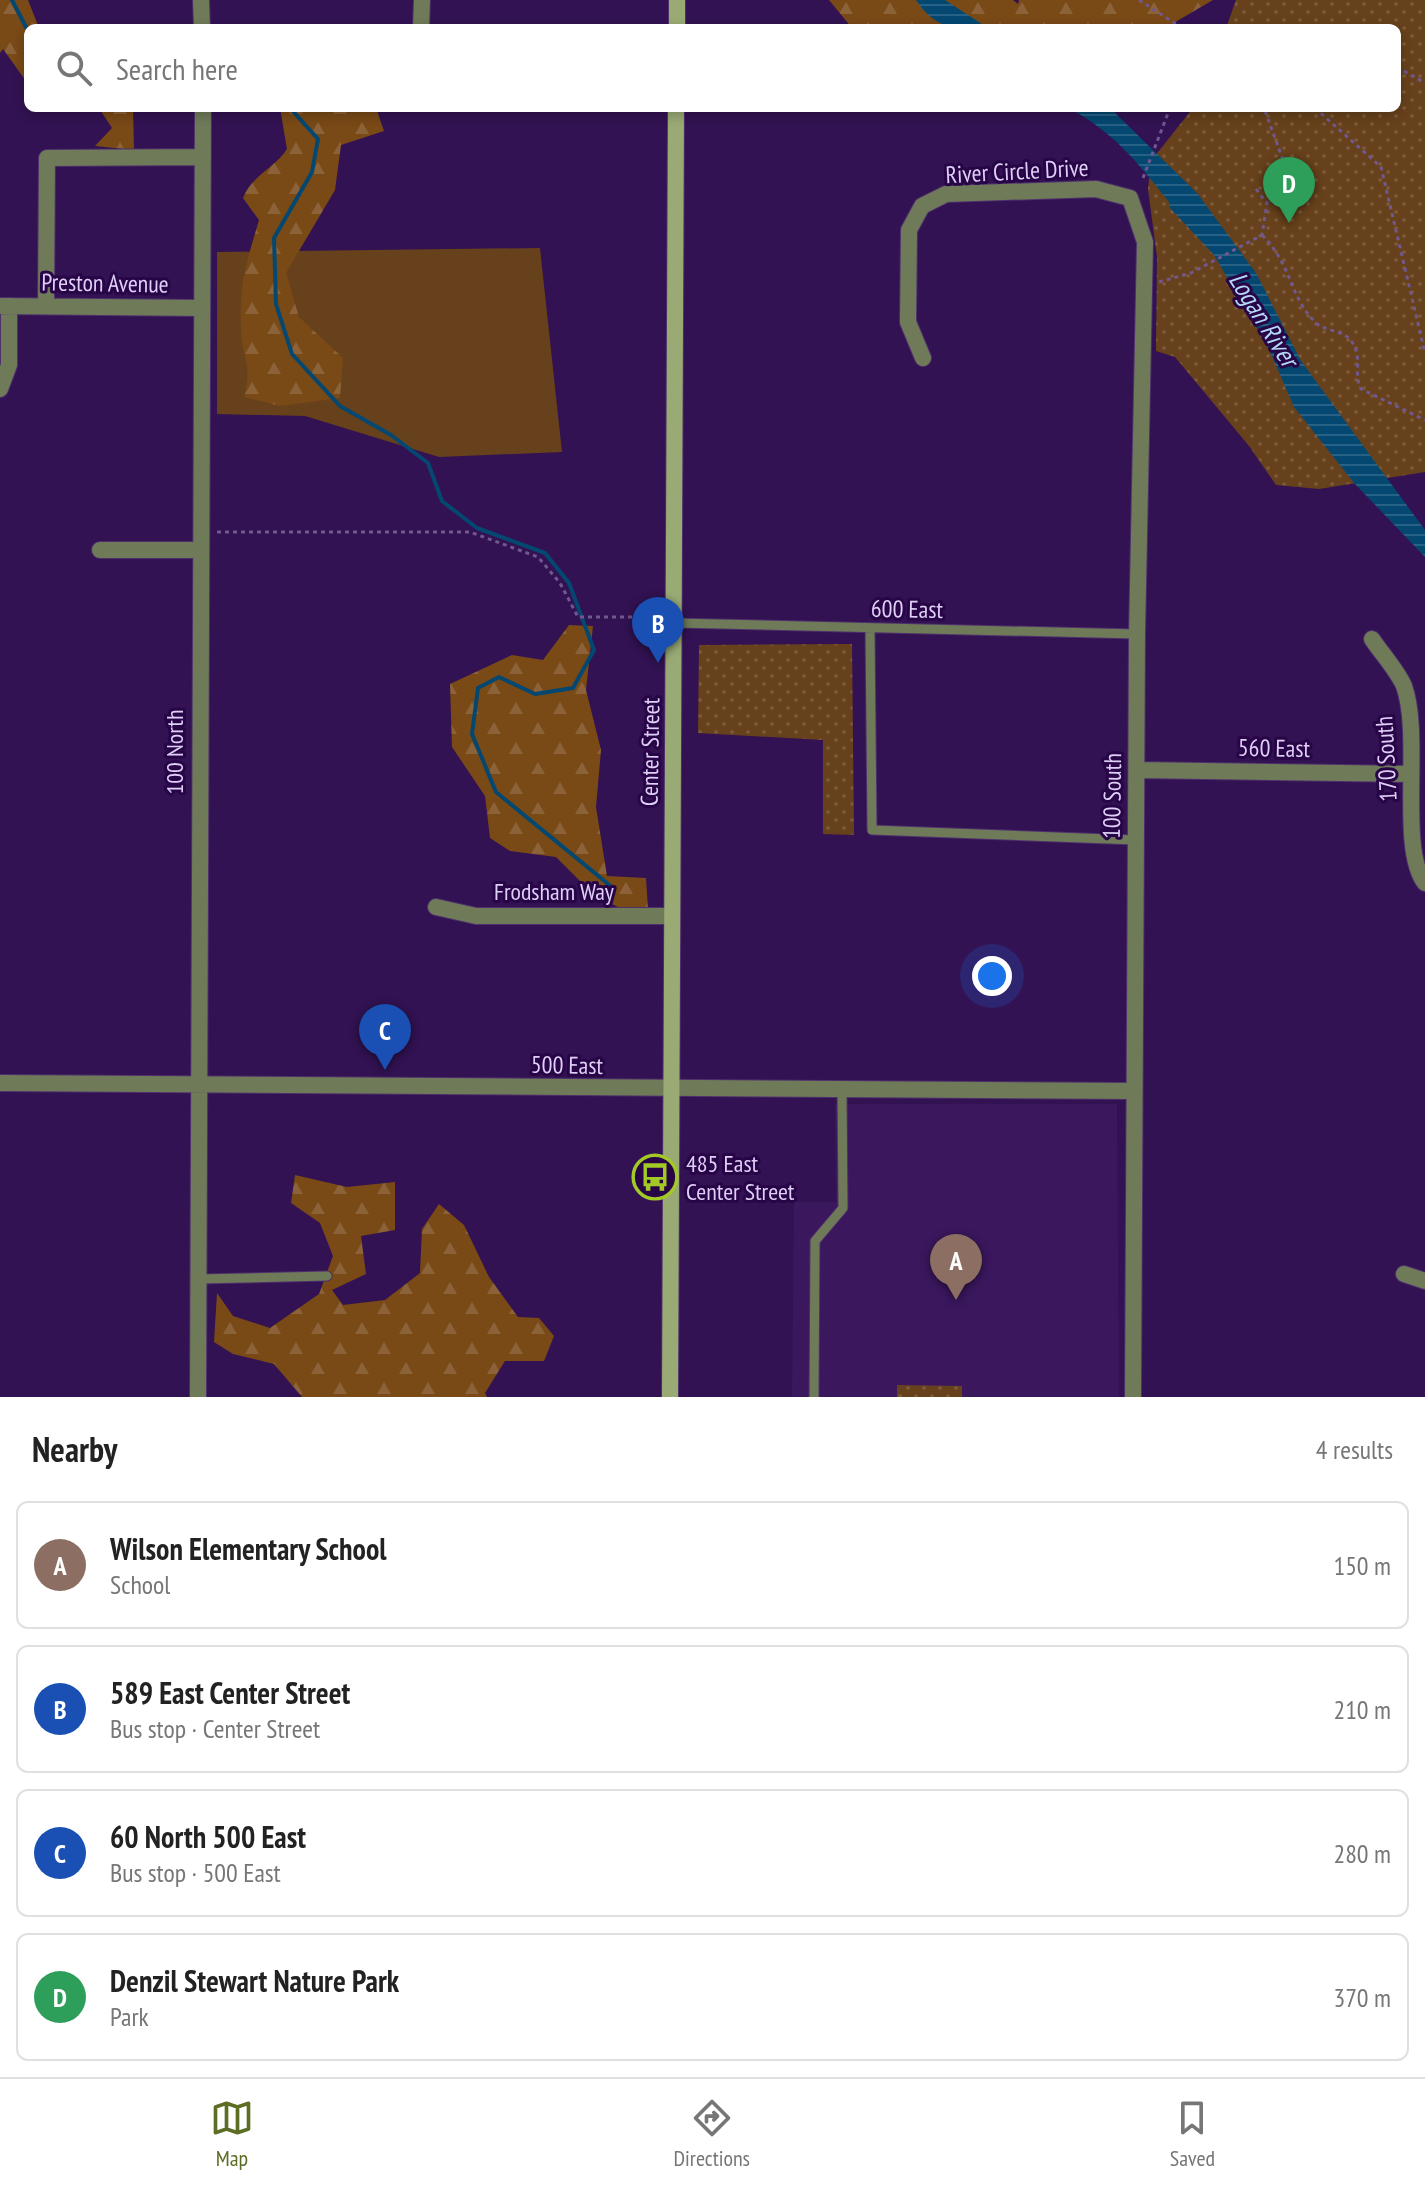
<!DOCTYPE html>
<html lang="en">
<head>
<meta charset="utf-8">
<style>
	:root { --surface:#fff; --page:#f2f2f2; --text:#222; --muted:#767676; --line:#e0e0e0; --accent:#5c6d24 }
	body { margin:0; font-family:"PT Sans Narrow",sans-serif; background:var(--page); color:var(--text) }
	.you { position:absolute; left:992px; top:976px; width:28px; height:28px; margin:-20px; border:6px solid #fff; border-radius:50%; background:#1a73e8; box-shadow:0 0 0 12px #1a73e833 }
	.badge { display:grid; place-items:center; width:52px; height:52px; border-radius:50%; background:var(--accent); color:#fff; font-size:26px; font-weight:700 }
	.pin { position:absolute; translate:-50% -66px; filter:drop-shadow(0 2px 4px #0008) }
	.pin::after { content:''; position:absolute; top:42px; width:28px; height:24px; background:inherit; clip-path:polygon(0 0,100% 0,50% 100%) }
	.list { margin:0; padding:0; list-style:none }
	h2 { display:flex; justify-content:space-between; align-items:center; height:104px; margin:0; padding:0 32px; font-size:34px }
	h2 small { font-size:26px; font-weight:400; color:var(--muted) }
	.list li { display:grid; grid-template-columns:52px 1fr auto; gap:24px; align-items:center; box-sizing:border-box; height:128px; margin:0 16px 16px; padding:0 16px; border:2px solid var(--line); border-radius:12px }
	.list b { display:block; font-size:30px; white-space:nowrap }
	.list p { margin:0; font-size:26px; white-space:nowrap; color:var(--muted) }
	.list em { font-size:26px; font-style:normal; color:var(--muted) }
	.icon { flex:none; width:44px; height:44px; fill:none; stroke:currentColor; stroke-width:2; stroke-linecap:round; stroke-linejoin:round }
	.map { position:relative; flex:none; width:1425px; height:1397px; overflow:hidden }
	.search { position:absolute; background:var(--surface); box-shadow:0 4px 12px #0003; left:24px; right:24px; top:24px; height:88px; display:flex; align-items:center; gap:20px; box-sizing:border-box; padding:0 28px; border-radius:12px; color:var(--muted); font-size:30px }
	.sheet { height:680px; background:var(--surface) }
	nav { display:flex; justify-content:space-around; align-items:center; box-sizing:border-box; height:112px; border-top:2px solid var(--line); background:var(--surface); font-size:22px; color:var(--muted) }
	nav a { display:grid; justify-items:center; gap:4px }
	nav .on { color:var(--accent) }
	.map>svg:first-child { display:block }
	.built { fill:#3b175e }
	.grass { fill:#67411b }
	.forest { fill:url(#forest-firs) }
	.park { fill:url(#park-dots) }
	.water { fill:url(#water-rules) }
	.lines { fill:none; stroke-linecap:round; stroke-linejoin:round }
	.stream { stroke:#044871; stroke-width:4 }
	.lane-casing { stroke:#4e306c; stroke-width:11 }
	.street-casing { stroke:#4e306c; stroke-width:18 }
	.secondary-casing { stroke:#4e306c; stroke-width:18 }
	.path { stroke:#71588e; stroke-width:3; stroke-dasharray:4 4; stroke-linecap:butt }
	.lane { stroke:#6f7a59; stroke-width:9 }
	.street { stroke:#6f7a59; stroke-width:16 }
	.secondary { stroke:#99aa74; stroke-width:16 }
	.labels { text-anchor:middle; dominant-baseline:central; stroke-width:6; stroke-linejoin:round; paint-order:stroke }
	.street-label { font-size:24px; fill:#decff6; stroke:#280546 }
	.poi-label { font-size:24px; fill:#decff6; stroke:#280546; text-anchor:start }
	.water-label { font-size:26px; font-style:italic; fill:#b4d9f7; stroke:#280546 }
</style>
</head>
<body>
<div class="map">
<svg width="1425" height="1397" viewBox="0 0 1425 1397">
	<defs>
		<pattern id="forest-firs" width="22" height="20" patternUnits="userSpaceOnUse" patternTransform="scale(2)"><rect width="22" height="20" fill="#794916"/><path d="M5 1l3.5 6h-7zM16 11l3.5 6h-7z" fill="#8c6238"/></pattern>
		<pattern id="park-dots" width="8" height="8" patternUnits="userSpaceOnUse" patternTransform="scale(2)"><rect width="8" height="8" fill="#67411b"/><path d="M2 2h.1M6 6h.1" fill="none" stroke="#7c5b3d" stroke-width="1.8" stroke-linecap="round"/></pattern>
		<pattern id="water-rules" width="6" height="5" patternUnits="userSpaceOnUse" patternTransform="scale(2)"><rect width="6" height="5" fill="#044871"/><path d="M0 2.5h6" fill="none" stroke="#286186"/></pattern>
	</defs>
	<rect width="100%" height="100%" fill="#321252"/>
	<path class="built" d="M 835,1104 L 1117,1104 L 1119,1397 L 792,1397 L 794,1202 L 836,1202 Z"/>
	<path class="grass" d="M 540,248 L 562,452 L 439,457 L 305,416 L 217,414 L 217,252 Z"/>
	<path class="forest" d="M 0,0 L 28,0 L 39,28 L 28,28 L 28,84 L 3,49 L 0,53 Z
		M 829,0 L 1013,0 L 1018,4 L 1019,0 L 1213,0 L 1165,28 L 852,28 Z
		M 99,108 L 133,108 L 134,150 L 95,146 L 112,128 Z
		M 280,108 L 376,108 L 384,131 L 341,145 L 335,190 L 286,273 L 299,317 L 343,358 L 340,398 L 280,406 L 244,397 C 253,362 242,361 241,330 C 239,284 246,264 259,220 L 243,198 C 251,176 275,168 287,149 Z
		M 569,625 L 593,626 L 586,690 L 601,750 L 596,807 L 607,876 L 646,878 L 648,909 L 622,909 L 594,895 L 556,857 L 510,851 L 490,838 L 485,796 L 452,747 L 450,684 L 512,655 L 543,660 Z
		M 295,1175 L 347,1187 L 395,1182 L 395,1230 L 361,1236 L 366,1274 L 332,1290 L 343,1305 L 385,1300 L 420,1273 L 422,1229 L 439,1204 L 464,1225 L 489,1277 L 518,1317 L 539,1318 L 554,1336 L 544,1361 L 505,1361 L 485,1393 L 487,1397 L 302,1397 L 274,1364 L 233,1354 L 214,1342 L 217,1293 L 233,1316 L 270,1328 L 319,1294 L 333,1256 L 320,1223 L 291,1203 Z"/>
	<path class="park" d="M 1236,0 L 1425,0 L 1425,472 L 1319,489 L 1276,485 L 1249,446 L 1175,357 L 1156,351 L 1157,257 L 1148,189 L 1151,161 L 1193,108 L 1397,108 L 1397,28 L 1226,28 Z
		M 852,644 L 854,835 L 823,834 L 823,740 L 698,733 L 699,645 Z
		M 897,1385 L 962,1386 L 962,1397 L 897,1397 Z"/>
	<path class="water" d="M 916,0 L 945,0 L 988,28 C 954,28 937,31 916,0 Z
		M 1068,108 L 1110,108 L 1197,193 L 1256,273 L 1301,361 L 1425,530 L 1425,557 L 1354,483 L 1294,407 L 1268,347 L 1214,255 L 1170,208 L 1169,202 C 1139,164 1112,130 1068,108 Z"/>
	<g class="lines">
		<path class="stream" d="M 12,0 L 28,31
			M 290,108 L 318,139 L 312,172 L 274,238 L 276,304 L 292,354 L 340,406 L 391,435 L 428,463 L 442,501 L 477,528 L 545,553 L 569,583 L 594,650 L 573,688 L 535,694 L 499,677 L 478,688 L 472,734 L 496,792 L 613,888"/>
		<g class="lane-casing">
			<path id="lane" d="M 675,623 L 1137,634
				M 870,628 L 872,830 L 1136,840
				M 199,1279 L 327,1276
				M 814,1397 L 815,1241 L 843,1208 L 842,1090"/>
		</g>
		<g class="street-casing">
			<path id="street" d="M 201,0 L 202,28
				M 421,28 L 422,0
				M 0,306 L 202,308
				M 46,306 L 47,158 L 203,157
				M 923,358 L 908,322 L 909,230 L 922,206 L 946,194 L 1096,189 L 1130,198 L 1145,242 L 1137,634 L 1133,1397
				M 0,389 L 9,365 L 9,306
				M 100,550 L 199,550
				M 1372,639 C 1382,654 1397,670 1404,686 C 1422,735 1398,849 1425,883
				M 1137,770 L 1411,774
				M 436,907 L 476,916 L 672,916
				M 0,1083 L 1133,1091
				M 1404,1274 L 1425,1281
				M 198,1397 L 203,108"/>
		</g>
		<g class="secondary-casing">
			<path id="secondary" d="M 677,28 L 677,0
				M 670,1397 L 676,108"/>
		</g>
		<path class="path" d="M 1139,0 L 1182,28
			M 1397,67 L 1425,83
			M 1315,108 L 1381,167 L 1425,353
			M 1143,178 L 1170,108
			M 1256,189 L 1266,202
			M 1262,235 C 1292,265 1289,295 1314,321 C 1323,332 1344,329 1352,342 C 1363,359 1353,373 1361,389 L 1425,420
			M 1159,282 L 1191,273 L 1262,235 L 1267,203 L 1283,160 L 1264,108
			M 217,532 L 470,532 L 538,557 L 560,583 L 578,617 L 655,617"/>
		<use href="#lane" class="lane"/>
		<use href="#street" class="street"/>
		<use href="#secondary" class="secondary"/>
	</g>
	<defs>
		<g id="bus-ring" transform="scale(2.3)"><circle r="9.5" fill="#280546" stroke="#a3c927" stroke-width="1.5"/><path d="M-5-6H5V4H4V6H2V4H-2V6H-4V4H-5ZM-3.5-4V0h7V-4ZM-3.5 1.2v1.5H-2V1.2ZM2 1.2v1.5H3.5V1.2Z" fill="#a3c927"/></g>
	</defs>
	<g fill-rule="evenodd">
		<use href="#bus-ring" x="655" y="1177"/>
	</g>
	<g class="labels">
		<g class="street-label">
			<text transform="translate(1017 171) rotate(-3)">River Circle Drive</text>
			<text transform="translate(105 283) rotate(1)">Preston Avenue</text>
			<text transform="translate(907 609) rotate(1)">600 East</text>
			<text transform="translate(1274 748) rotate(1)">560 East</text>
			<text transform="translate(174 752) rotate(-90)">100 North</text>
			<text transform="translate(650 752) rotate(-89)">Center Street</text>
			<text transform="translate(1386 759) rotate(-93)">170 South</text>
			<text transform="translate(1112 796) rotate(-89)">100 South</text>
			<text x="554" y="891">Frodsham Way</text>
			<text transform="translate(567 1065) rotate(1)">500 East</text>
		</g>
		<g class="poi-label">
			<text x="686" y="1163">485 East<tspan x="686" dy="28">Center Street</tspan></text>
		</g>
		<g class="water-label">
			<text transform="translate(1264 319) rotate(58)">Logan River</text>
		</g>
	</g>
</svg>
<div class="you"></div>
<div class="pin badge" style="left:956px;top:1300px;background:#8d6e63">A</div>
<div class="pin badge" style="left:658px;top:663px;background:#1a4fb4">B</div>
<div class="pin badge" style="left:385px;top:1070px;background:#1a4fb4">C</div>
<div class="pin badge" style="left:1289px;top:223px;background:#2e9e5b">D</div>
<div class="search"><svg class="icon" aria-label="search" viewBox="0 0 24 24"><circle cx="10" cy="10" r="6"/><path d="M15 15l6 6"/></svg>Search here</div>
</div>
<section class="sheet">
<h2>Nearby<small>4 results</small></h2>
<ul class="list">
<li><span class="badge" style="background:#8d6e63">A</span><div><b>Wilson Elementary School</b><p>School</p></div><em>150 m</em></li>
<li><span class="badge" style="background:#1a4fb4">B</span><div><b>589 East Center Street</b><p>Bus stop · Center Street</p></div><em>210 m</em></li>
<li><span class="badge" style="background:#1a4fb4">C</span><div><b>60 North 500 East</b><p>Bus stop · 500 East</p></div><em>280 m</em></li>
<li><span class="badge" style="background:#2e9e5b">D</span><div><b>Denzil Stewart Nature Park</b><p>Park</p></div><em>370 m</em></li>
</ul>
</section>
<nav>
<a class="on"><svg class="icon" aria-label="map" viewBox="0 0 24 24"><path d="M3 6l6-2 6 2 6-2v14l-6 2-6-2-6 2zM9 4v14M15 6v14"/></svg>Map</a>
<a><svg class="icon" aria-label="directions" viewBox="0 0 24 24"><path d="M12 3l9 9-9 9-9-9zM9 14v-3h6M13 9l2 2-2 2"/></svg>Directions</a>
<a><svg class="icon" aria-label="saved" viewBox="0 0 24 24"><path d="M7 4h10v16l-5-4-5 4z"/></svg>Saved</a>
</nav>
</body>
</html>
